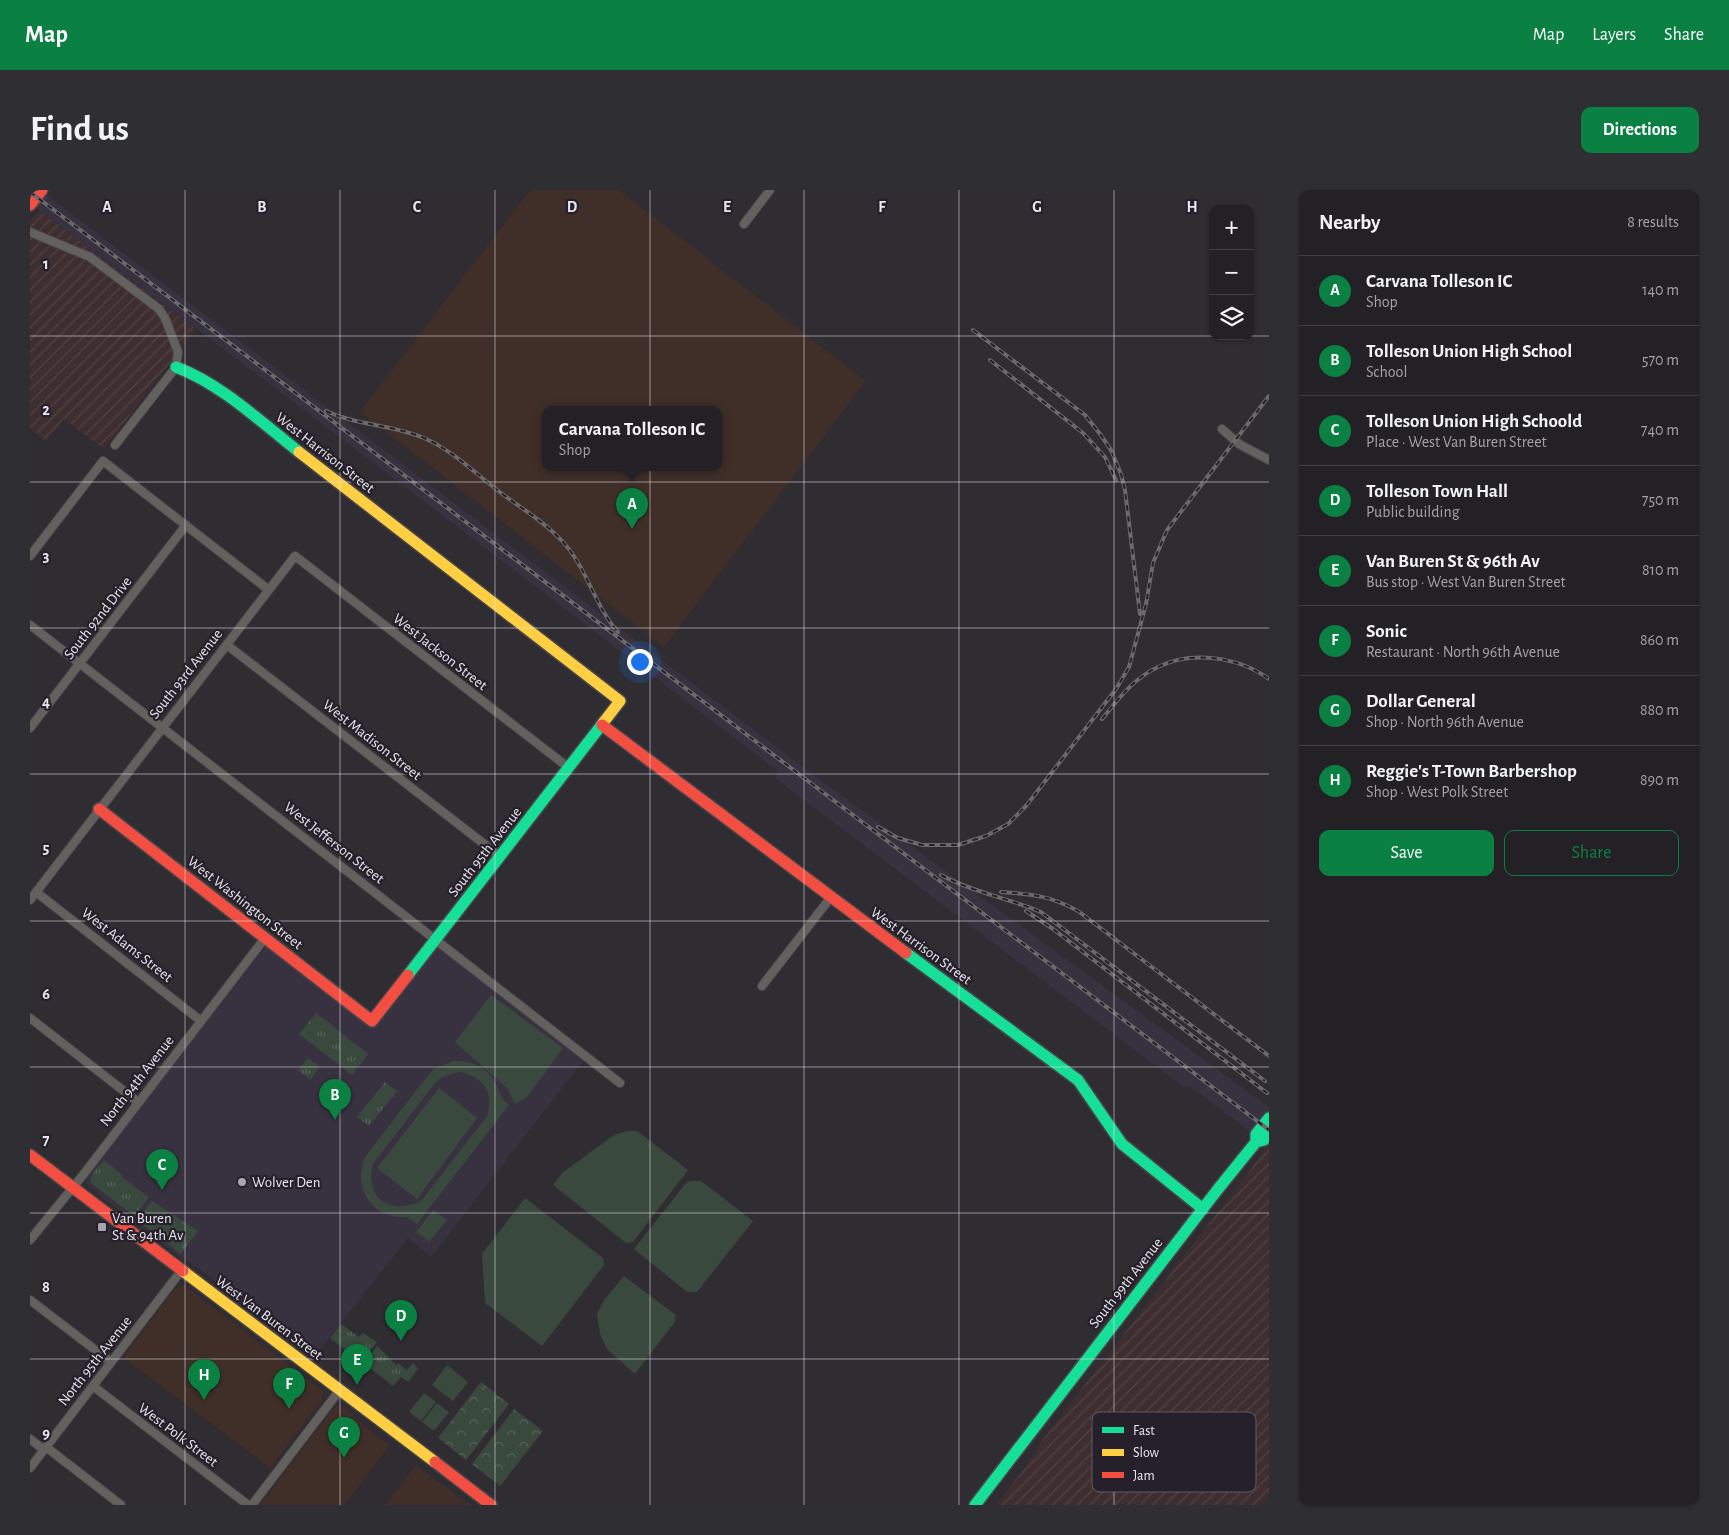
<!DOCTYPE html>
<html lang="en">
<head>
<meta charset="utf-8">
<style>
	:root { --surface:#232126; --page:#2f2e32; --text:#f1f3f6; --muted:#a3a3a7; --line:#403e43; --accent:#0b8043 }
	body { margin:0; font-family:"Alegreya Sans",sans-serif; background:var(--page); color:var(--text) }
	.controls { position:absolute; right:15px; top:15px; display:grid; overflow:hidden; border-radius:10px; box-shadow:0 1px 4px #0004 }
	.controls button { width:45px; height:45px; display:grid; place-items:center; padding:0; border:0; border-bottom:1px solid var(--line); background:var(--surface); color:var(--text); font:25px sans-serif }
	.you { position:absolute; left:609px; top:471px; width:18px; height:18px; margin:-12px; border:4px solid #fff; border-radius:50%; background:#1a73e8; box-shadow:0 0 0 8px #1a73e833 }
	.badge { display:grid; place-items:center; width:32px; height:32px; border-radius:50%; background:var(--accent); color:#fff; font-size:16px; font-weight:700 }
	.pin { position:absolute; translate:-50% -41px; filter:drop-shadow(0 1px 2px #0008) }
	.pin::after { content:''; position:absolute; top:26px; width:18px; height:15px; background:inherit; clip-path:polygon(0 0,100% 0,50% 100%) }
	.popup { position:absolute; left:512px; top:216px; width:180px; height:65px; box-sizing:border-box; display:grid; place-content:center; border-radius:10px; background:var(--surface); filter:drop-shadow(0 1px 4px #0005); font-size:16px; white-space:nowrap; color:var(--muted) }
	.popup b { font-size:19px; color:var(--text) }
	.popup::after { content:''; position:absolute; left:50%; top:100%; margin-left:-10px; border:10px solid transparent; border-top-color:var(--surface) }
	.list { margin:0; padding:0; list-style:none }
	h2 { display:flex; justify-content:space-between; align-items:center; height:65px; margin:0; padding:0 20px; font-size:21px }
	h2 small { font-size:16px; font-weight:400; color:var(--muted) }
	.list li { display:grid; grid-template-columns:32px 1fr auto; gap:15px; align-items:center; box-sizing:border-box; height:70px; padding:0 20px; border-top:1px solid var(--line) }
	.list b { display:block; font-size:19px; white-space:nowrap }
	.list p { margin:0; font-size:16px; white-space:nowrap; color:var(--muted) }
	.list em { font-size:16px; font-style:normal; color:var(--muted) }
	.actions { display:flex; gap:10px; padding:15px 20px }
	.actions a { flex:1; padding:11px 0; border:1px solid var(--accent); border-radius:10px; text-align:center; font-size:18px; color:var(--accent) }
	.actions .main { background:var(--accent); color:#fff }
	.icon { flex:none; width:28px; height:28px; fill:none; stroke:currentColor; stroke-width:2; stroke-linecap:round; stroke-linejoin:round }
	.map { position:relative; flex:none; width:1239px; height:1315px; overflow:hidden; border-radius:10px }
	header { display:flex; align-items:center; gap:30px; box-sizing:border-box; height:70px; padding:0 25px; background:var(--accent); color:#fff }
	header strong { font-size:24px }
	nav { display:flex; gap:28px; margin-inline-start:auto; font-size:18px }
	.intro { display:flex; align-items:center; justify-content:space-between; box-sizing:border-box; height:120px; padding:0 30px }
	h1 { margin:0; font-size:35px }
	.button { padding:12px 22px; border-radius:10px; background:var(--accent); color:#fff; font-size:18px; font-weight:700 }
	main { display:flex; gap:30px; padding:0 30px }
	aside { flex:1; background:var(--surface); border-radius:10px; box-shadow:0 1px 4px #0004 }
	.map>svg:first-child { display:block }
	.commercial { fill:#3f2f28; fill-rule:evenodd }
	.industrial { fill:url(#industrial-furrows) }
	.built { fill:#383140 }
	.grass { fill:url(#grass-tufts) }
	.park { fill:url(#park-crowns) }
	.pitch { fill:#3a493e; fill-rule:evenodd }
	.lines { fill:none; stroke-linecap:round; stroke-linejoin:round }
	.street-casing { stroke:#49474b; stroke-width:10 }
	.fast-casing { stroke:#49474b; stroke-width:14 }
	.slow-casing { stroke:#49474b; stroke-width:14 }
	.jam-casing { stroke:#49474b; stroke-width:14 }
	.street { stroke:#63615e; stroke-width:8 }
	.fast { stroke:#16e098; stroke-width:11 }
	.slow { stroke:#ffcf43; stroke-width:11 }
	.jam { stroke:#f24e42; stroke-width:11 }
	.rail-casing { stroke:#6b696a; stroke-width:4 }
	.rail { stroke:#25202a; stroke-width:2; stroke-dasharray:5.5; stroke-linecap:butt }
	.grid { fill:none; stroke:#e9e6ed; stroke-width:1; stroke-opacity:0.55 }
	.poi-dot { fill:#a8a5ac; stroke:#25202a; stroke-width:2 }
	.labels { text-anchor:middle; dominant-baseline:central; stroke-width:4.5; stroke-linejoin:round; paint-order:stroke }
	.street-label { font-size:15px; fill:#e9e6ed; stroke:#25202a }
	.poi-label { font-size:15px; fill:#e9e6ed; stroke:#25202a; text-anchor:start }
	.key { fill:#25202a; stroke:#605b64; stroke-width:1 }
	.key-label { font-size:14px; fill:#e9e6ed }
	.grid-label { font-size:16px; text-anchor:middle; font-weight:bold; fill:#e9e6ed; stroke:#25202a; stroke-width:4.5; stroke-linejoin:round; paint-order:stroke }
</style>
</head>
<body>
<header>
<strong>Map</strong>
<nav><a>Map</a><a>Layers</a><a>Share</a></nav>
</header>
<div class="intro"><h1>Find us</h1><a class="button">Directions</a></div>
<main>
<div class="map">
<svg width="1239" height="1315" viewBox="0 0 1239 1315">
	<defs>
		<pattern id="industrial-furrows" width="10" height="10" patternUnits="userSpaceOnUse" patternTransform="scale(1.25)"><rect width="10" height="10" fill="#3f2e30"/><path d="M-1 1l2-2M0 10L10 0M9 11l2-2" fill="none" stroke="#524244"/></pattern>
		<pattern id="grass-tufts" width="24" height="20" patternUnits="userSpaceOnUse" patternTransform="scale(1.25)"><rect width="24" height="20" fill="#3a493e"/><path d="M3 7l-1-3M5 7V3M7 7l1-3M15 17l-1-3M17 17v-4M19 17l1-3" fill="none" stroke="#56635a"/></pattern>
		<pattern id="park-crowns" width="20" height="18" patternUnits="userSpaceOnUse" patternTransform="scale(1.25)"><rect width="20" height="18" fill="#3a493e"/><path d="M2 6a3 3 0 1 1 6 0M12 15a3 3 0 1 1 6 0" fill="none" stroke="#56635a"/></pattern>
	</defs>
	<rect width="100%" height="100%" fill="#2f2c32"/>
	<path class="commercial" d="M 500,0 L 589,0 L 836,191 L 634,457 L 330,222 ZM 688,220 L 688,278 L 516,278 L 516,220 Z
		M 150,1095 L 154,1095 L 294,1202 L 292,1210 L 240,1278 L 93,1167 L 145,1099 Z
		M 308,1216 L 316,1218 L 332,1234 L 360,1255 L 315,1315 L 230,1315 L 303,1219 Z
		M 386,1275 L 441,1315 L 355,1315 Z"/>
	<path class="industrial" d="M 9,20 L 166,139 L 74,259 L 34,229 L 16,251 L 0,238 L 0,31 Z
		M 1239,951 L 1239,1315 L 966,1315 L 995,1277 L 1014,1248 L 1227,971 Z"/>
	<path class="built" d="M 0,0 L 10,0 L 785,586 L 1239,917 L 1239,956 L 1158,895 L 1155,898 L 745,588 L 749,582 L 291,233 L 0,13 Z
		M 236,756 L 239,756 L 342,836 L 406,757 L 409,756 L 553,871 L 401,1067 L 378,1048 L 284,1167 L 171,1080 L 148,1066 L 60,998 L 56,992 L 56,988 Z"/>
	<path class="grass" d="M 286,823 L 338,864 L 322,885 L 269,844 Z
		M 278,868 L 290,877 L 280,890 L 268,880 Z
		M 355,892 L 367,901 L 339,936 L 327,927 Z
		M 74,970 L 91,984 L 92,987 L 118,1007 L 118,1009 L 104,1026 L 61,993 C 59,984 69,976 74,970 Z
		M 122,1011 L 168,1041 L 151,1064 L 107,1030 Z
		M 311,1134 L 329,1147 L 333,1143 L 347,1152 L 331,1172 L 300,1148 Z
		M 347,1156 L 366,1175 L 368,1173 L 377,1180 L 383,1173 L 388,1179 L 378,1192 L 371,1187 L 363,1196 L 334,1173 Z"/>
	<path class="park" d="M 451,1192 L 479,1214 L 436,1270 L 408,1248 Z
		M 484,1219 L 513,1241 L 470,1296 L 442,1274 Z"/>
	<path class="pitch" d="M 461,805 L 533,858 L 497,907 L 485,914 L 477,898 L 425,852 Z
		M 423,871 C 442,870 459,877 467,896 C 472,906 470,907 479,915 L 387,1034 L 379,1029 L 379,1027 C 343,1030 322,1000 335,967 L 398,885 L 404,879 ZM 430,882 C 454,888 464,901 457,926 L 391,1011 C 360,1026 334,1008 343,974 L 405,893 C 412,886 420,884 430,882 Z
		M 409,898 L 447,928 L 387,1009 L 347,978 Z
		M 596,941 L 607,941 L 658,980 L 603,1052 L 596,1053 L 523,995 L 532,983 L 584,945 Z
		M 660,991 L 671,991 L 723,1031 L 667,1102 L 657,1102 L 604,1059 L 656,993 Z
		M 495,1008 L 573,1068 L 574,1075 L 512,1156 L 455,1113 L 452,1064 Z
		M 403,1020 L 417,1030 L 399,1052 L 386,1042 Z
		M 594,1086 L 646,1125 L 644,1133 L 605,1184 L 577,1159 L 570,1144 L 567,1124 L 574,1110 Z
		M 417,1175 L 438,1192 L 423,1211 L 402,1195 Z
		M 394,1203 L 406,1212 L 391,1231 L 379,1222 Z
		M 407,1213 L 419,1222 L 404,1241 L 392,1232 Z"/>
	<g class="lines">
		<g class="street-casing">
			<path id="street" d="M 714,34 L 740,0
				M 0,42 L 60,67 L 129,119 L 135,128 L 148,162 L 146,177 L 85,255
				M 1192,239 L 1209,254 L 1239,270
				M 0,366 L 73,271 L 239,400
				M 0,435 L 590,893
				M 197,455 L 471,667
				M 0,538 L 156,335
				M 6,702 L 171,831
				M 0,710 L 265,366 L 539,578
				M 732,796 L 801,707
				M 0,828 L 108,912
				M 0,1050 L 53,985 L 235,748
				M 0,1110 L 81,1172
				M 63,1196 L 218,1315
				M 0,1249 L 14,1260
				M 16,1257 L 91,1315
				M 0,1278 L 151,1081
				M 222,1315 L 309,1201"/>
		</g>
		<g class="fast-casing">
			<path id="fast" d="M 146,177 C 191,194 231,232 269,262
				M 876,763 L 1048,890 L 1092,954 L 1173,1019
				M 378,785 L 573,533
				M 1226,952 L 1226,944 L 1239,928
				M 945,1315 L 1188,999 L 1226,952 L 1234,950 L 1239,943"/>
		</g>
		<g class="slow-casing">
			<path id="slow" d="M 269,262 L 590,511 L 573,533
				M 153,1081 L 405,1272"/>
		</g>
		<g class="jam-casing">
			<path id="jam" d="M 0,15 L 12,0
				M 572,535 L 876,763
				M 69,619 L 342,831 L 378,785
				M 0,965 L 153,1081
				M 405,1272 L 461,1315"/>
		</g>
		<use href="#street" class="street"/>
		<use href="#fast" class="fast"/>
		<use href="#slow" class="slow"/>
		<use href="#jam" class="jam"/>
		<g class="rail-casing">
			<path id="rail" d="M 0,2 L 1239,940
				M 943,140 L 1055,225 L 1070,244 L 1081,260 L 1091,284 L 1095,300 L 1110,424
				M 960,170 L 1053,243 L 1075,267 L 1086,290
				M 296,221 C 328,236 361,234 394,248 C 422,260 446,284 471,303 C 491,318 516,333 533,352 C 557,378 564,415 588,442
				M 1072,529 C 1088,509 1104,488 1128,477 C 1162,460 1209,467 1239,489
				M 848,637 L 868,648 L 892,655 L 928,655 L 956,646 L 978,634 L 996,616 L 1086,499 L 1099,477 L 1116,414 L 1123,373 L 1137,340 L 1239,206
				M 911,685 C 942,702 978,708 1011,722 L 1235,891
				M 971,702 C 1002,704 1021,706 1048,721 L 1239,866
				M 996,721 L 1023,739 L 1237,903"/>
		</g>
		<use href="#rail" class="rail"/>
	</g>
	<path class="grid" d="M 155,0 L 155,1315M 310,0 L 310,1315M 465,0 L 465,1315M 620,0 L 620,1315M 774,0 L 774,1315M 929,0 L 929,1315M 1084,0 L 1084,1315M 0,146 L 1183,146M 1220,146 L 1239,146M 0,292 L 1239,292M 0,438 L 1239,438M 0,584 L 1239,584M 0,731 L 1239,731M 0,877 L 1239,877M 0,1023 L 1239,1023M 0,1169 L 1239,1169"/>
	<g class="poi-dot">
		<circle cx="212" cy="992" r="5"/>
		<rect x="67" y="1032" width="10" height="10" rx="2.5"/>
	</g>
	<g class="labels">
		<g class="street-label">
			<text transform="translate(295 263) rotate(38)">West Harrison Street</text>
			<text transform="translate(68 428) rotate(-52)">South 92nd Drive</text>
			<text transform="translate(410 462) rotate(38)">West Jackson Street</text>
			<text transform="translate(156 484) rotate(-52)">South 93rd Avenue</text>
			<text transform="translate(342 550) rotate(38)">West Madison Street</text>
			<text transform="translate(304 653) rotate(38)">West Jefferson Street</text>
			<text transform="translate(455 662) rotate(-52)">South 95th Avenue</text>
			<text transform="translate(215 713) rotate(38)">West Washington Street</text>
			<text transform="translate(97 755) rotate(38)">West Adams Street</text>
			<text transform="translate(891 756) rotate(36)">West Harrison Street</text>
			<text transform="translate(107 891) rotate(-52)">North 94th Avenue</text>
			<text transform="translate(1096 1093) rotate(-52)">South 99th Avenue</text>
			<text transform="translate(239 1128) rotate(37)">West Van Buren Street</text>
			<text transform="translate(65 1171) rotate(-52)">North 95th Avenue</text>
			<text transform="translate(148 1245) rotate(37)">West Polk Street</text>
		</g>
		<g class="poi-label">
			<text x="222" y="992">Wolver Den</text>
			<text x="82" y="1028">Van Buren<tspan x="82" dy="17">St &amp; 94th Av</tspan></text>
		</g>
	</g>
	<rect x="1062" y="1222" width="164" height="80" rx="8" class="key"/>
	<rect x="1072" y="1237" width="22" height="6" fill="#16e098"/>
	<rect x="1072" y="1259" width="22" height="7" fill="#ffcf43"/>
	<rect x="1072" y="1282" width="22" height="6" fill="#f24e42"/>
	<g class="key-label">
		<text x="1103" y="1245">Fast</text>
		<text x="1103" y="1267">Slow</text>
		<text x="1103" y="1290">Jam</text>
	</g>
	<g class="grid-label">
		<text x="77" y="22">A</text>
		<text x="232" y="22">B</text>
		<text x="387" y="22">C</text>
		<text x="542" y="22">D</text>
		<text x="697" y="22">E</text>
		<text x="852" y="22">F</text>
		<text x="1007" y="22">G</text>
		<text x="1162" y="22">H</text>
		<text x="16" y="79">1</text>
		<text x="16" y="225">2</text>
		<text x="16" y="371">3</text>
		<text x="16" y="517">4</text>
		<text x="16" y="663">5</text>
		<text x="16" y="809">6</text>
		<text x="16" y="955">7</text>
		<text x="16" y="1102">8</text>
		<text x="16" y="1248">9</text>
	</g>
</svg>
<div class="controls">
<button>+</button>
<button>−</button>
<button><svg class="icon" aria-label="layers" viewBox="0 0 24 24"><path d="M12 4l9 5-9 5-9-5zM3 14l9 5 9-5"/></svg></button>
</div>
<div class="you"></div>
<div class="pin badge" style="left:602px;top:339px">A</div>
<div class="popup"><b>Carvana Tolleson IC</b>Shop</div>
<div class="pin badge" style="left:305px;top:930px">B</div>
<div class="pin badge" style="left:132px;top:1000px">C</div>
<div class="pin badge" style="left:371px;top:1151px">D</div>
<div class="pin badge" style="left:327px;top:1195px">E</div>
<div class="pin badge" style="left:259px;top:1219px">F</div>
<div class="pin badge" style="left:314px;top:1268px">G</div>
<div class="pin badge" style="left:174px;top:1210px">H</div>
</div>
<aside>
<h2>Nearby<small>8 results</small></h2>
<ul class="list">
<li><span class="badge">A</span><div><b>Carvana Tolleson IC</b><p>Shop</p></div><em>140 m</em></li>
<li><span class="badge">B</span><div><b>Tolleson Union High School</b><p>School</p></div><em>570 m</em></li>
<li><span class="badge">C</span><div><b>Tolleson Union High Schoold</b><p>Place · West Van Buren Street</p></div><em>740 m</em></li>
<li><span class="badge">D</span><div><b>Tolleson Town Hall</b><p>Public building</p></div><em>750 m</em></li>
<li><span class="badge">E</span><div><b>Van Buren St &amp; 96th Av</b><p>Bus stop · West Van Buren Street</p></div><em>810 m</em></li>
<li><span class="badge">F</span><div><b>Sonic</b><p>Restaurant · North 96th Avenue</p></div><em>860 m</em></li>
<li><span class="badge">G</span><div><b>Dollar General</b><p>Shop · North 96th Avenue</p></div><em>880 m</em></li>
<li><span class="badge">H</span><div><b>Reggie's T-Town Barbershop</b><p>Shop · West Polk Street</p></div><em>890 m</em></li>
</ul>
<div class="actions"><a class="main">Save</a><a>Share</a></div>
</aside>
</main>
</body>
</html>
